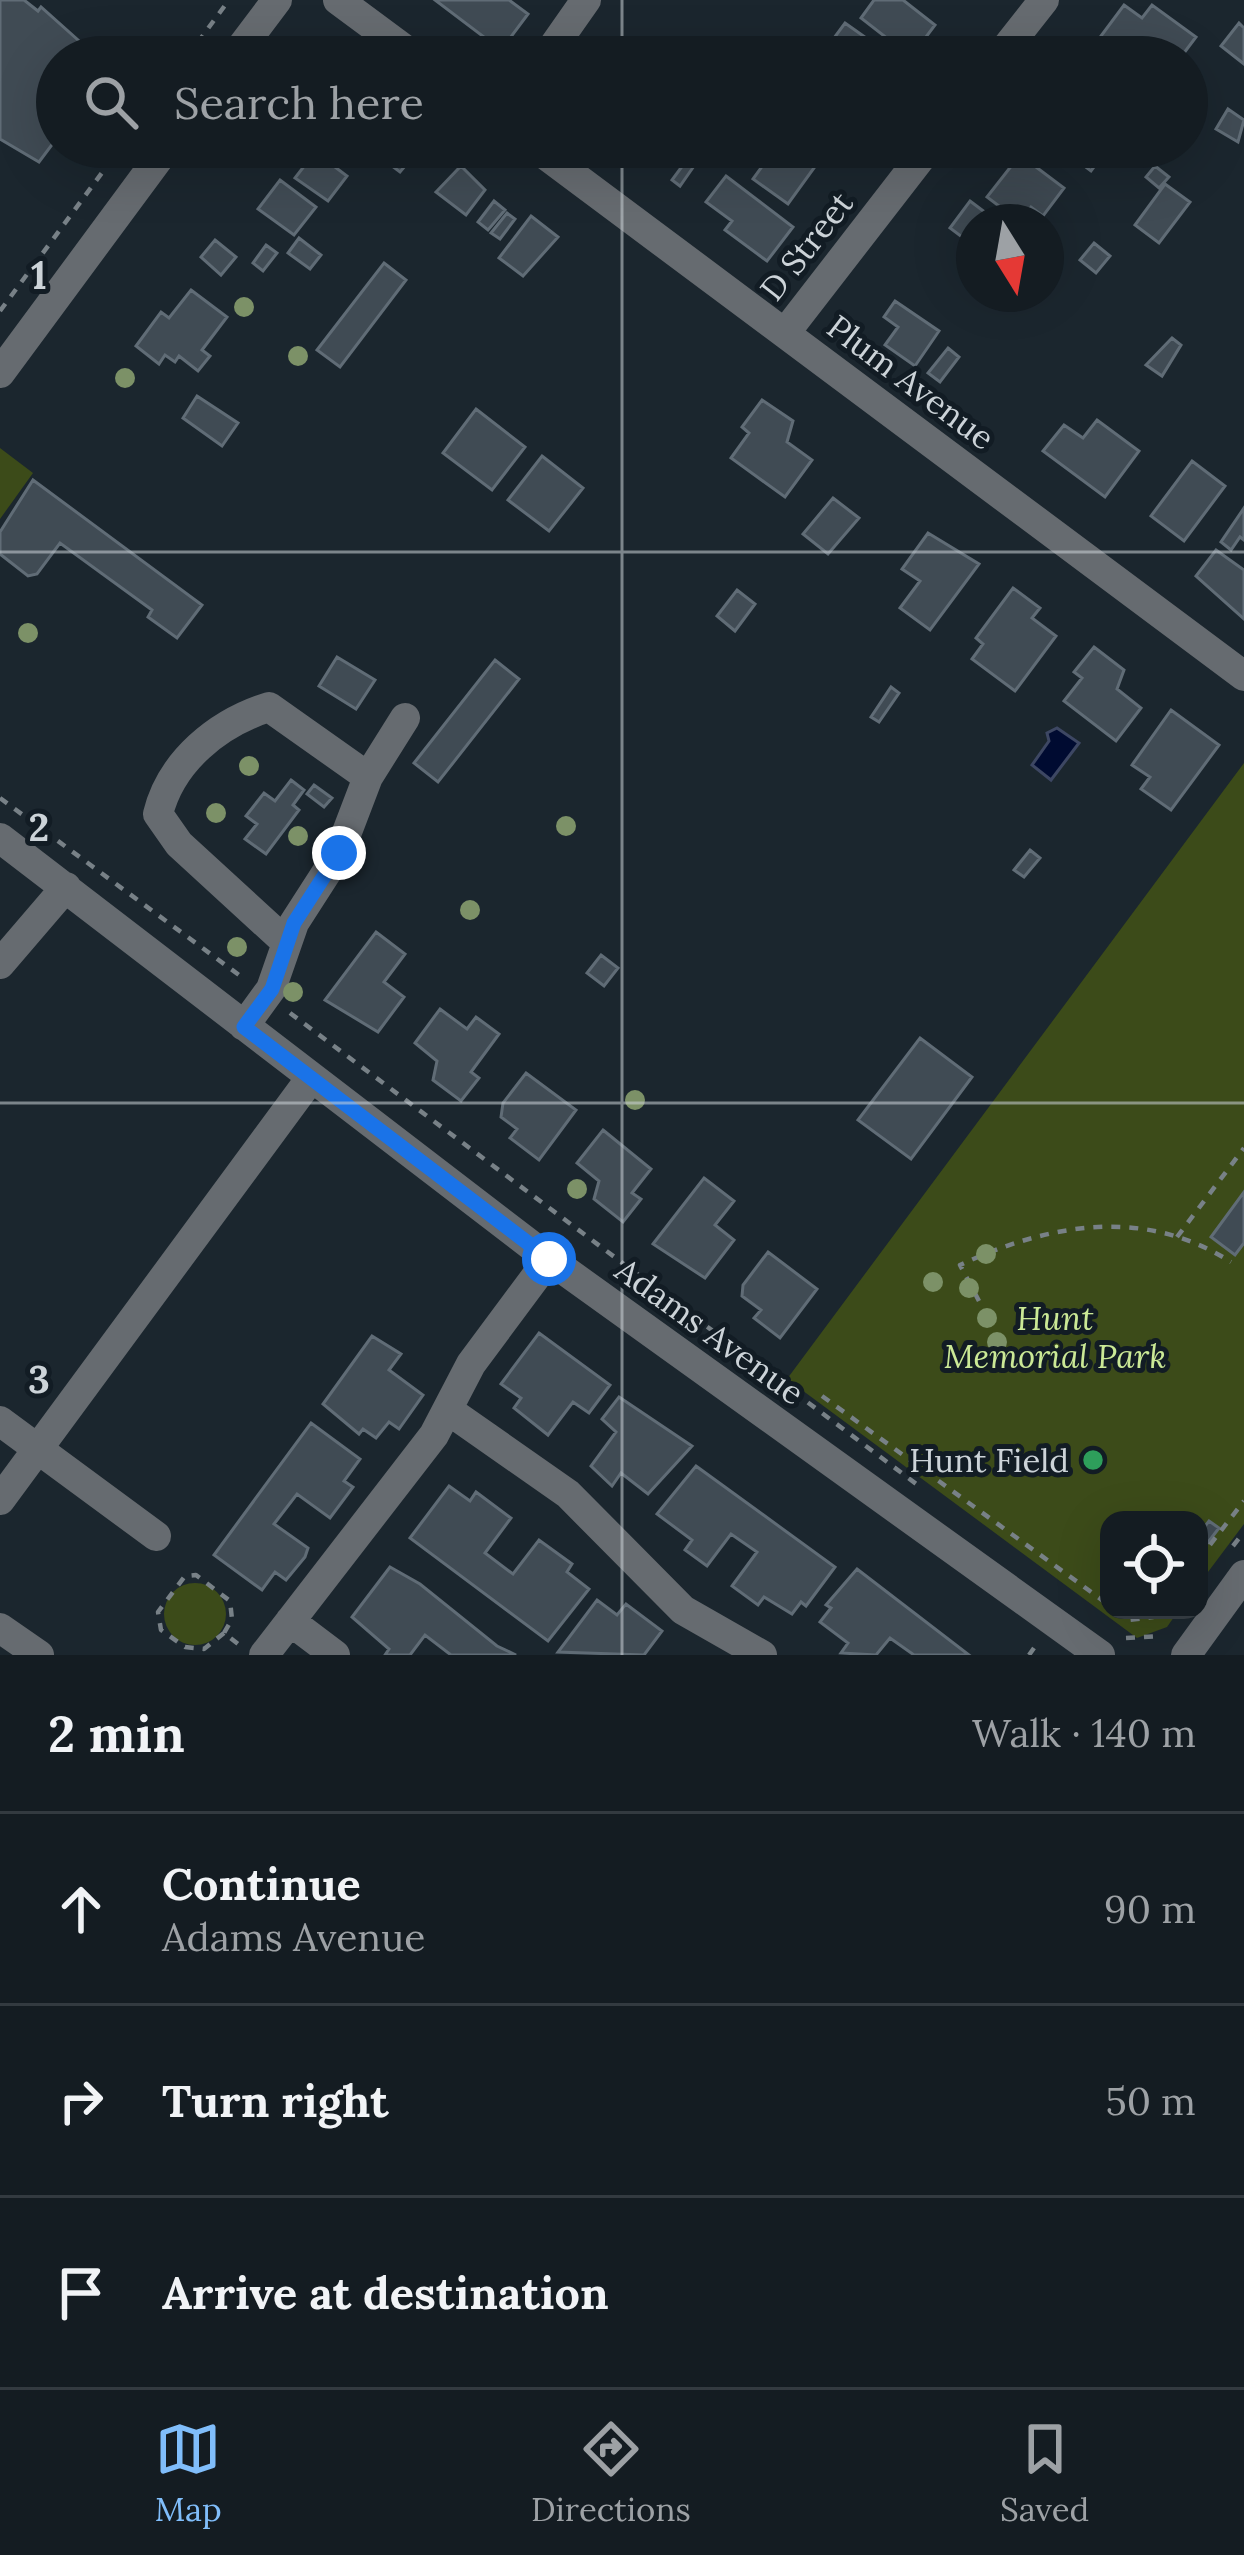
<!DOCTYPE html>
<html lang="en">
<head>
<meta charset="utf-8">
<style>
	:root { --surface:#141c22; --page:#21292f; --text:#f1f3f6; --muted:#9da1a5; --line:#333a40; --accent:#80bdfa }
	body { margin:0; font-family:Lora,serif; background:var(--page); color:var(--text) }
	.controls { position:absolute; right:36px; bottom:36px; display:grid; overflow:hidden; border-radius:24px; box-shadow:0 12px 48px #0002 }
	.controls button { width:108px; height:108px; display:grid; place-items:center; padding:0; border:0; border-bottom:3px solid var(--line); background:var(--surface); color:var(--text); font:60px sans-serif }
	.compass { position:absolute; left:956px; top:204px; width:108px; height:108px; border-radius:50%; background:var(--surface); box-shadow:0 12px 48px #0002; rotate:169deg }
	.stop { position:absolute; width:36px; height:36px; margin:-27px; border:9px solid #1a73e8; border-radius:50%; background:#fff }
	.stop.end { background:#1a73e8; border-color:#fff; box-shadow:0 3px 12px #0008 }
	.list { margin:0; padding:0; list-style:none }
	h2 { display:flex; justify-content:space-between; align-items:center; height:156px; margin:0; padding:0 48px; font-size:51px }
	h2 small { font-size:39px; font-weight:400; color:var(--muted) }
	.list li { display:grid; grid-template-columns:78px 1fr auto; gap:36px; align-items:center; box-sizing:border-box; height:192px; padding:0 48px; border-top:3px solid var(--line) }
	.list b { display:block; font-size:45px; white-space:nowrap }
	.list p { margin:0; font-size:39px; white-space:nowrap; color:var(--muted) }
	.list em { font-size:39px; font-style:normal; color:var(--muted) }
	.icon { flex:none; width:66px; height:66px; fill:none; stroke:currentColor; stroke-width:2; stroke-linecap:round; stroke-linejoin:round }
	.map { position:relative; flex:none; width:1244px; height:1655px; overflow:hidden }
	.search { position:absolute; background:var(--surface); box-shadow:0 12px 48px #0002; left:36px; right:36px; top:36px; height:132px; display:flex; align-items:center; gap:30px; box-sizing:border-box; padding:0 42px; border-radius:66px; color:var(--muted); font-size:45px }
	.sheet { height:732px; background:var(--surface) }
	nav { display:flex; justify-content:space-around; align-items:center; box-sizing:border-box; height:168px; border-top:3px solid var(--line); background:var(--surface); font-size:33px; color:var(--muted) }
	nav a { display:grid; justify-items:center; gap:6px }
	nav .on { color:var(--accent) }
	.map>svg:first-child { display:block }
	.green { fill:#3c4b19 }
	.water { fill:#000b31; stroke:#3d4763; stroke-width:3 }
	.building { fill:#404b54; stroke:#606c76; stroke-width:3 }
	.lines { fill:none; stroke-linecap:round; stroke-linejoin:round }
	.path { stroke:#788187; stroke-width:4.5; stroke-dasharray:9 9; stroke-linecap:butt }
	.minor { stroke:#666b70; stroke-width:30 }
	.tree { fill:#7c9167 }
	.route { stroke:#1a73e8; stroke-width:15 }
	.grid { fill:none; stroke:#ccd3d8; stroke-width:3; stroke-opacity:0.55 }
	.leisure-dot { fill:#2e9e5b; stroke:#121c24; stroke-width:4.5 }
	.labels { text-anchor:middle; dominant-baseline:central; stroke-width:10; stroke-linejoin:round; paint-order:stroke }
	.street-label { font-size:33px; fill:#ccd3d8; stroke:#121c24 }
	.park-label { font-size:33px; font-style:italic; fill:#cbe996; stroke:#121c24 }
	.poi-label { font-size:33px; fill:#ccd3d8; stroke:#121c24; text-anchor:end }
	.grid-label { font-size:39px; text-anchor:middle; font-weight:bold; fill:#ccd3d8; stroke:#121c24; stroke-width:10; stroke-linejoin:round; paint-order:stroke }
</style>
</head>
<body>
<div class="map">
<svg width="1244" height="1655" viewBox="0 0 1244 1655">
	<rect width="100%" height="100%" fill="#1b262e"/>
	<path class="green" d="M 0,448 L 33,473 L 0,519 Z
		M 1244,763 L 1244,1524 L 1199,1584 L 1199,1520 L 1109,1520 L 1109,1610 L 1179,1610 L 1167,1627 L 1137,1638 L 787,1379 Z
		M164 1614a31 31 0 1 1 62 0a31 31 0 1 1-62 0Z"/>
	<path class="water" d="M 1057,728 L 1079,743 L 1051,780 L 1032,765 L 1049,741 L 1047,733 Z"/>
	<path class="building" d="M 0,0 L 24,0 L 38,11 L 41,7 L 97,57 L 57,57 L 57,138 L 39,162 L 0,139 Z
		M 435,0 L 509,0 L 528,14 L 501,50 Z
		M 874,0 L 903,0 L 935,25 L 911,57 L 861,18 Z
		M 1124,5 L 1142,18 L 1152,5 L 1196,37 L 1181,57 L 1130,57 L 1101,36 Z
		M 845,23 L 893,57 L 823,53 Z
		M 1239,23 L 1244,28 L 1244,64 L 1221,46 Z
		M 772,41 L 785,51 L 781,57 L 759,57 Z
		M 1228,109 L 1244,120 L 1238,142 L 1216,129 Z
		M 387,147 L 421,147 L 400,172 L 380,157 Z
		M 776,147 L 800,147 L 819,161 L 788,204 L 753,179 Z
		M 1059,147 L 1109,147 L 1091,171 Z
		M 315,152 L 347,176 L 328,201 L 295,178 Z
		M 1020,155 L 1064,188 L 1043,216 L 1031,207 L 1020,222 L 987,197 Z
		M 686,161 L 694,166 L 680,186 L 672,180 Z
		M 461,166 L 485,190 L 466,215 L 436,192 Z
		M 1155,166 L 1169,177 L 1159,188 L 1146,177 Z
		M 726,176 L 793,227 L 767,261 L 725,230 L 732,221 L 706,202 Z
		M 280,180 L 316,207 L 294,235 L 258,209 Z
		M 1165,184 L 1190,202 L 1159,243 L 1135,225 Z
		M 494,201 L 505,210 L 488,230 L 478,222 Z
		M 970,201 L 998,222 L 974,222 L 974,246 L 950,228 Z
		M 507,213 L 515,219 L 500,239 L 491,233 Z
		M 531,216 L 558,237 L 523,276 L 499,258 Z
		M 299,238 L 321,255 L 310,269 L 288,253 Z
		M 215,240 L 236,257 L 221,275 L 201,257 Z
		M 1094,243 L 1110,256 L 1096,273 L 1080,260 Z
		M 266,245 L 277,253 L 263,271 L 253,263 Z
		M 384,263 L 406,280 L 340,367 L 317,350 Z
		M 191,290 L 227,317 L 202,350 L 210,356 L 198,371 L 179,356 L 175,362 L 165,355 L 159,364 L 136,346 L 161,312 L 169,318 Z
		M 895,301 L 939,331 L 915,366 L 885,345 L 898,327 L 884,317 Z
		M 1172,338 L 1181,345 L 1162,376 L 1146,365 Z
		M 948,348 L 959,357 L 940,382 L 928,373 Z
		M 197,396 L 238,423 L 222,446 L 183,418 Z
		M 762,400 L 793,421 L 787,442 L 812,460 L 785,497 L 731,458 L 749,433 L 742,427 Z
		M 476,409 L 525,447 L 492,490 L 443,453 Z
		M 1097,420 L 1139,451 L 1105,497 L 1043,451 L 1064,425 L 1083,438 Z
		M 542,456 L 583,488 L 549,531 L 508,500 Z
		M 1192,461 L 1225,486 L 1184,541 L 1151,516 Z
		M 33,480 L 202,605 L 177,638 L 148,617 L 152,610 L 60,543 L 37,574 L 28,576 L 0,554 L 0,532 Z
		M 833,498 L 859,518 L 828,554 L 803,534 Z
		M 1244,508 L 1244,540 L 1240,537 L 1231,550 L 1221,542 Z
		M 928,533 L 979,564 L 930,630 L 900,608 L 920,581 L 902,569 Z
		M 1216,550 L 1244,570 L 1244,619 L 1196,576 Z
		M 1013,588 L 1040,608 L 1032,618 L 1056,636 L 1015,691 L 972,659 L 983,644 L 976,638 Z
		M 737,590 L 755,604 L 735,631 L 717,616 Z
		M 1094,647 L 1124,670 L 1117,689 L 1141,708 L 1116,741 L 1064,701 L 1082,678 L 1074,672 Z
		M 337,657 L 375,680 L 356,709 L 319,686 Z
		M 495,660 L 519,679 L 438,782 L 414,763 Z
		M 891,687 L 899,693 L 879,722 L 871,717 Z
		M 1171,710 L 1219,745 L 1171,810 L 1141,789 L 1150,777 L 1132,765 Z
		M 291,780 L 304,790 L 293,805 L 299,810 L 266,854 L 245,839 L 257,824 L 246,816 L 264,793 L 275,801 Z
		M 314,785 L 332,798 L 324,807 L 307,794 Z
		M 1030,850 L 1040,858 L 1024,877 L 1014,870 Z
		M 376,932 L 405,954 L 384,982 L 404,997 L 378,1032 L 325,1000 Z
		M 601,955 L 618,968 L 604,986 L 587,973 Z
		M 440,1009 L 467,1029 L 476,1017 L 499,1034 L 471,1072 L 479,1078 L 461,1101 L 433,1080 L 437,1061 L 415,1043 Z
		M 920,1038 L 972,1077 L 911,1159 L 858,1120 Z
		M 526,1073 L 576,1110 L 539,1160 L 510,1138 L 517,1129 L 501,1117 L 503,1103 Z
		M 603,1130 L 651,1169 L 632,1193 L 641,1199 L 623,1222 L 594,1199 L 599,1181 L 577,1163 Z
		M 704,1178 L 734,1201 L 715,1225 L 734,1240 L 705,1278 L 653,1244 Z
		M 1244,1192 L 1244,1243 L 1235,1255 L 1211,1237 Z
		M 768,1252 L 817,1289 L 780,1338 L 754,1318 L 761,1310 L 742,1296 L 743,1285 Z
		M 539,1333 L 610,1385 L 589,1413 L 573,1402 L 548,1435 L 514,1408 L 521,1398 L 501,1384 Z
		M 372,1336 L 401,1354 L 389,1370 L 423,1395 L 399,1429 L 389,1422 L 376,1438 L 363,1429 L 359,1434 L 323,1404 Z
		M 619,1397 L 692,1446 L 648,1494 L 621,1473 L 612,1486 L 591,1466 L 616,1432 L 602,1419 Z
		M 311,1423 L 360,1459 L 344,1481 L 353,1487 L 330,1518 L 297,1494 L 274,1524 L 308,1548 L 305,1557 L 286,1580 L 275,1572 L 262,1590 L 214,1555 Z
		M 696,1466 L 835,1567 L 806,1606 L 801,1602 L 792,1614 L 764,1597 L 758,1605 L 732,1586 L 757,1552 L 731,1534 L 707,1566 L 685,1550 L 692,1540 L 657,1514 Z
		M 449,1486 L 470,1501 L 476,1492 L 511,1518 L 485,1553 L 513,1574 L 539,1540 L 572,1564 L 567,1572 L 589,1589 L 548,1641 L 410,1538 Z
		M 1209,1521 L 1219,1528 L 1203,1549 L 1199,1534 Z
		M 390,1567 L 420,1584 L 497,1646 L 516,1655 L 451,1655 L 425,1635 L 410,1655 L 385,1655 L 389,1649 L 352,1617 Z
		M 857,1569 L 969,1655 L 914,1655 L 890,1638 L 876,1655 L 841,1653 L 848,1643 L 820,1622 L 831,1608 L 826,1605 Z
		M 597,1600 L 617,1615 L 626,1604 L 662,1631 L 644,1655 L 558,1652 Z"/>
	<g class="lines">
		<path class="path" d="M 187,57 L 229,0
			M 0,311 L 121,147
			M 0,798 L 243,978
			M 290,1013 L 919,1486
			M 1177,1237 L 1244,1148
			M 979,1301 L 960,1265 C 1049,1224 1143,1206 1231,1262
			M 822,1396 L 1109,1605
			M 1233,1546 L 1244,1532
			M 1199,1559 L 1244,1501
			M 1116,1610 L 1129,1620 L 1153,1617 L 1159,1610
			M 224,1633 L 204,1649 L 185,1647 L 161,1630 L 158,1612 L 185,1576 L 196,1575 L 230,1601 L 232,1619 L 224,1633 L 238,1644
			M 1126,1638 L 1161,1636
			M 1029,1655 L 1034,1648"/>
		<path class="minor" d="M 338,0 L 415,57
			M 234,57 L 277,0
			M 546,57 L 586,0
			M 999,57 L 1044,0
			M 535,147 L 1244,676
			M 785,333 L 929,147
			M 0,373 L 167,147
			M 0,838 L 549,1259 L 1100,1655
			M 287,943 L 179,844 L 158,814 C 171,761 218,723 269,707 L 368,777
			M 0,964 L 66,887
			M 244,1026 L 271,989 L 294,923 L 339,853 L 368,777 L 405,718
			M 448,1410 L 568,1494 L 683,1610 L 762,1655
			M 0,1421 L 156,1536
			M 0,1500 L 311,1078
			M 290,1621 L 335,1655
			M 0,1628 L 39,1655
			M 264,1655 L 434,1435 L 471,1364 L 549,1259
			M 1186,1655 L 1244,1575"/>
	</g>
	<g class="tree">
		<circle cx="244" cy="307" r="10"/>
		<circle cx="298" cy="356" r="10"/>
		<circle cx="125" cy="378" r="10"/>
		<circle cx="28" cy="633" r="10"/>
		<circle cx="249" cy="766" r="10"/>
		<circle cx="216" cy="813" r="10"/>
		<circle cx="566" cy="826" r="10"/>
		<circle cx="298" cy="836" r="10"/>
		<circle cx="470" cy="910" r="10"/>
		<circle cx="237" cy="947" r="10"/>
		<circle cx="293" cy="992" r="10"/>
		<circle cx="635" cy="1100" r="10"/>
		<circle cx="577" cy="1189" r="10"/>
		<circle cx="986" cy="1254" r="10"/>
		<circle cx="933" cy="1282" r="10"/>
		<circle cx="969" cy="1288" r="10"/>
		<circle cx="987" cy="1318" r="10"/>
		<circle cx="997" cy="1342" r="10"/>
	</g>
	<g class="lines">
		<path class="route" d="M 339,853 L 294,923 L 272,989 L 244,1027 L 549,1259"/>
	</g>
	<path class="grid" d="M 622,0 L 622,57M 622,147 L 622,1655M 0,552 L 1244,552M 0,1103 L 1244,1103"/>
	<circle class="leisure-dot" cx="1093" cy="1460" r="12"/>
	<g class="labels">
		<g class="street-label">
			<text transform="translate(806 246) rotate(-52)">D Street</text>
			<text transform="translate(911 382) rotate(37)">Plum Avenue</text>
			<text transform="translate(710 1331) rotate(36)">Adams Avenue</text>
		</g>
		<g class="park-label">
			<text x="1055" y="1318">Hunt<tspan x="1055" dy="38">Memorial Park</tspan></text>
		</g>
		<g class="poi-label">
			<text x="1069" y="1460">Hunt Field</text>
		</g>
	</g>
	<g class="grid-label">
		<text x="39" y="289">1</text>
		<text x="39" y="841">2</text>
		<text x="39" y="1393">3</text>
	</g>
</svg>
<div class="controls">
<button><svg class="icon" aria-label="locate" viewBox="0 0 24 24"><circle cx="12" cy="12" r="6"/><path d="M12 2v4M12 18v4M2 12h4M18 12h4"/></svg></button>
</div>
<svg class="compass" viewBox="-18 -18 36 36"><path d="M0-13l5 13h-10z" fill="#e53935"/><path d="M0 13l5-13h-10z" fill="#9da1a5"/></svg>
<div class="stop" style="left:549px;top:1259px"></div>
<div class="stop end" style="left:339px;top:853px"></div>
<div class="search"><svg class="icon" aria-label="search" viewBox="0 0 24 24"><circle cx="10" cy="10" r="6"/><path d="M15 15l6 6"/></svg>Search here</div>
</div>
<section class="sheet">
<h2>2 min<small>Walk · 140 m</small></h2>
<ul class="list">
<li><svg class="icon" aria-label="ahead" viewBox="0 0 24 24"><path d="M12 20V5M6 11l6-6 6 6"/></svg><div><b>Continue</b><p>Adams Avenue</p></div><em>90 m</em></li>
<li><svg class="icon" aria-label="right" viewBox="0 0 24 24"><path d="M7 20v-9h11M14 6l5 5-5 5"/></svg><div><b>Turn right</b></div><em>50 m</em></li>
<li><svg class="icon" aria-label="arrive" viewBox="0 0 24 24"><path d="M6 21V4h12l-3 4 3 4H6"/></svg><div><b>Arrive at destination</b></div></li>
</ul>
</section>
<nav>
<a class="on"><svg class="icon" aria-label="map" viewBox="0 0 24 24"><path d="M3 6l6-2 6 2 6-2v14l-6 2-6-2-6 2zM9 4v14M15 6v14"/></svg>Map</a>
<a><svg class="icon" aria-label="directions" viewBox="0 0 24 24"><path d="M12 3l9 9-9 9-9-9zM9 14v-3h6M13 9l2 2-2 2"/></svg>Directions</a>
<a><svg class="icon" aria-label="saved" viewBox="0 0 24 24"><path d="M7 4h10v16l-5-4-5 4z"/></svg>Saved</a>
</nav>
</body>
</html>
